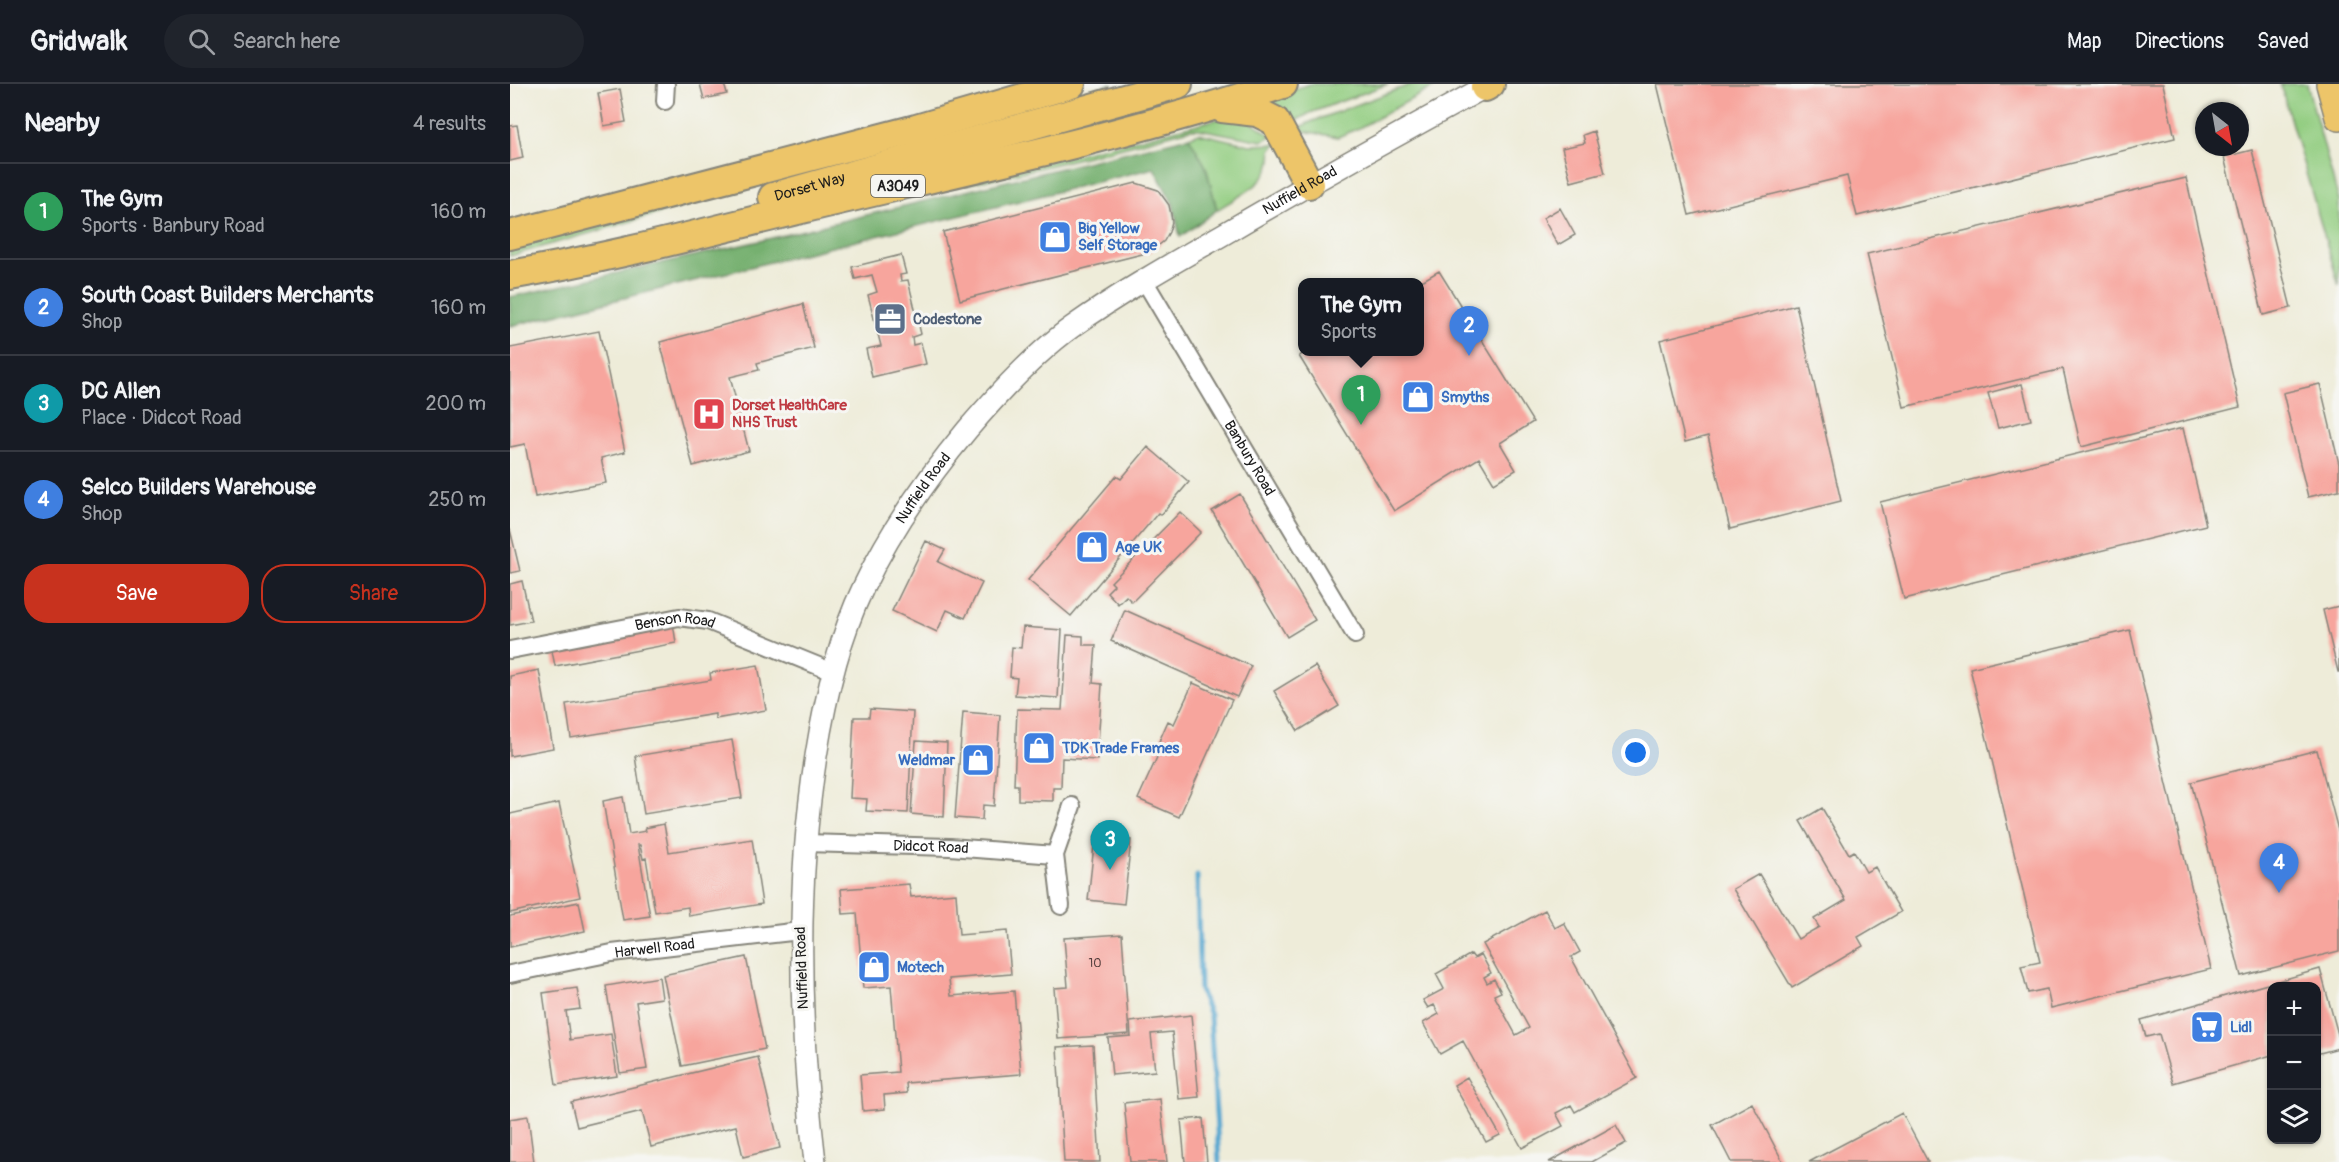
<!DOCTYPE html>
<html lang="en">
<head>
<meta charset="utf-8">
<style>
	:root { --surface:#171b24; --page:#20242c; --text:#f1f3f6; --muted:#9ea1a6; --line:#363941; --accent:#c8321e }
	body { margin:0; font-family:Pangolin,sans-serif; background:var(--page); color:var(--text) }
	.controls { position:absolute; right:18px; bottom:18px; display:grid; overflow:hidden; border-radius:12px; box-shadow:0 2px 4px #0004 }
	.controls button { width:54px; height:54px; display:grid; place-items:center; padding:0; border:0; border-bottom:2px solid var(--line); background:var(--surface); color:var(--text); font:30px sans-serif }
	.compass { position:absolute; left:1685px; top:18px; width:54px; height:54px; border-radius:50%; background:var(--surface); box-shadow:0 2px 4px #0004; rotate:149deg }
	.you { position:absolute; left:1126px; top:669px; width:21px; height:21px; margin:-15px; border:4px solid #fff; border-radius:50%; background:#1a73e8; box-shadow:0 0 0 9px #1a73e833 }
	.badge { display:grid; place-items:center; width:39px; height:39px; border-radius:50%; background:var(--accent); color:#fff; font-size:20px; font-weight:700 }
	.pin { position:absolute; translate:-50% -50px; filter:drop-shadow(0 2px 3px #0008) }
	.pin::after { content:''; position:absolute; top:32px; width:21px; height:18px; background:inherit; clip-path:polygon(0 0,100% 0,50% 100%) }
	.popup { position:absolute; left:788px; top:194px; width:126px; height:78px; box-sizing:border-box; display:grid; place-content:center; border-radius:12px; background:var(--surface); filter:drop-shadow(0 2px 4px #0005); font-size:20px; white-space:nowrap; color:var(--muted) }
	.popup b { font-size:22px; color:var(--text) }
	.popup::after { content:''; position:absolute; left:50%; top:100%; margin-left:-12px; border:12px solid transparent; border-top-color:var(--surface) }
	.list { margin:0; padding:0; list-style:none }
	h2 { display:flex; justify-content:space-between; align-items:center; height:78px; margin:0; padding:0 24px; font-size:26px }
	h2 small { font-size:20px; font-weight:400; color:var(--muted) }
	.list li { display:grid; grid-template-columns:39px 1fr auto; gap:18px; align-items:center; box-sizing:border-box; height:96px; padding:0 24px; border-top:2px solid var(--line) }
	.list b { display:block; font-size:22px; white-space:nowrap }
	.list p { margin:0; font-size:20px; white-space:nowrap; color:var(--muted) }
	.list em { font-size:20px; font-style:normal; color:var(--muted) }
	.actions { display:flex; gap:12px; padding:18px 24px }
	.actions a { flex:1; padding:14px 0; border:2px solid var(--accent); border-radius:24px; text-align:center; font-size:21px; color:var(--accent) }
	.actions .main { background:var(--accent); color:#fff }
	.icon { flex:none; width:33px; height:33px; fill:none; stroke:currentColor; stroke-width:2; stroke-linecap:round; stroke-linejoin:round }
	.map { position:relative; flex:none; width:1829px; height:1078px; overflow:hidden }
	header { display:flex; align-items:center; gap:36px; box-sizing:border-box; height:84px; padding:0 30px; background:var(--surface); border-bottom:2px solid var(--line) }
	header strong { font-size:28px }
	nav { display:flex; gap:33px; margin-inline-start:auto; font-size:21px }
	.search { width:420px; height:54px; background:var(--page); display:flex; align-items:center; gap:15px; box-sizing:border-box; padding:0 21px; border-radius:33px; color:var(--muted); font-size:22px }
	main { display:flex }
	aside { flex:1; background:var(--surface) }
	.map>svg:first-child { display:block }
	.green { fill:#93cd81; stroke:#58744e; stroke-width:1.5 }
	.forest { fill:#76b06f; stroke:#496646; stroke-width:1.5 }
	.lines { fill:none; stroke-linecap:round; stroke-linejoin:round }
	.stream { stroke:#55a7d0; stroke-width:5 }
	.building { fill:#f7a59d }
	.minor-casing { stroke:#85847a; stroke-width:20 }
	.tertiary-casing { stroke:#85847a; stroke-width:24 }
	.primary-casing { stroke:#85847a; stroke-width:30 }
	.trunk-casing { stroke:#85847a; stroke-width:32 }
	.minor { stroke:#fff; stroke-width:16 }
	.tertiary { stroke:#fff; stroke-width:21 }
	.primary { stroke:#edc569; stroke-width:27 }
	.trunk { stroke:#edc569; stroke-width:28 }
	.labels { text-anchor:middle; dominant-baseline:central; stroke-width:6; stroke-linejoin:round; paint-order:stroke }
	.number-label { font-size:12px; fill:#533e3c }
	.shield { fill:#f6f6f2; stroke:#5d5d5c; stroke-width:1.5 }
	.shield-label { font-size:14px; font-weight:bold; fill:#1c1c1c }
	.street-label { font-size:15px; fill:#1c1c1c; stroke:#f6f6f2 }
	.shop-label { font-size:15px; font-weight:bold; fill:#366cbe; stroke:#f6f6f2; text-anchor:start }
	.service-label { font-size:15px; font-weight:bold; fill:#4e5e75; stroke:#f6f6f2; text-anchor:start }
	.health-label { font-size:15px; font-weight:bold; fill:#be3a42; stroke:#f6f6f2; text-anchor:start }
</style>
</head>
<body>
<header>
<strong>Gridwalk</strong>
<div class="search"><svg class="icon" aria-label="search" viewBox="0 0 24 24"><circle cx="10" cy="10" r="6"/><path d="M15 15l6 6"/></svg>Search here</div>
<nav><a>Map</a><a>Directions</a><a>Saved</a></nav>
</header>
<main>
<aside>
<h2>Nearby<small>4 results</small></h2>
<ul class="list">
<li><span class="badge" style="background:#2e9e5b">1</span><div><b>The Gym</b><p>Sports · Banbury Road</p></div><em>160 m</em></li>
<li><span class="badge" style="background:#3f7fe0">2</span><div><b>South Coast Builders Merchants</b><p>Shop</p></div><em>160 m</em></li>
<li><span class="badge" style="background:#0f9aa8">3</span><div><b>DC Allen</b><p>Place · Didcot Road</p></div><em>200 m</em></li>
<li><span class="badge" style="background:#3f7fe0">4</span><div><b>Selco Builders Warehouse</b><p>Shop</p></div><em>250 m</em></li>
</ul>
<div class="actions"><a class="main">Save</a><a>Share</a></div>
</aside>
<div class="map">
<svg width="1829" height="1078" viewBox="0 0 1829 1078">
	<rect width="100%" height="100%" fill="#f6f6f2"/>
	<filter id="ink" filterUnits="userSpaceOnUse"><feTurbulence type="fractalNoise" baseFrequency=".0167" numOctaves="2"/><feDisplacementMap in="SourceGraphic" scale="12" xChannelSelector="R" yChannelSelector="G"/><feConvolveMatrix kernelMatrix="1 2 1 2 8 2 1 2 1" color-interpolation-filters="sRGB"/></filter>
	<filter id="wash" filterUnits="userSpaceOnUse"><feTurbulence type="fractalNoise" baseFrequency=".008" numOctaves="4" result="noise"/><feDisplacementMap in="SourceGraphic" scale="24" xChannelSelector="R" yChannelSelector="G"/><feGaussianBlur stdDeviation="1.35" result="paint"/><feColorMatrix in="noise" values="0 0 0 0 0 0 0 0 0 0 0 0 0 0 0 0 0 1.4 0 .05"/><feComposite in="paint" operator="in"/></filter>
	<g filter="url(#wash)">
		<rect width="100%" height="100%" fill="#eeecd9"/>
		<path class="green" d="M 602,0 L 0,172 L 0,163 Z
			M 800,0 L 878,0 L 800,29 L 780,40 L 752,15 Z
			M 902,0 L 929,0 L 849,44 L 828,53 L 787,46 L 798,39 Z
			M 1770,0 L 1797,0 L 1829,117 L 1829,202 Z
			M 712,34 L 736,34 L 762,52 L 752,57 L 689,45 L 680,45 C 583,72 485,96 386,115 Z
			M 688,49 L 740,61 L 767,60 L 761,66 C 766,98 729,111 707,126 L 696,83 L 679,53 Z"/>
		<path class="forest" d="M 679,53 L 696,83 L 707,126 L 670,153 L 663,120 L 644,84 L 0,242 L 0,213 L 245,158 Z"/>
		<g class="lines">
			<path class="stream" d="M 687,792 L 690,906 L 700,931 L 709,1078"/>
		</g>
		<g id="blocks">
			<path class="building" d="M 190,0 L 214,0 L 217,10 L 194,15 Z
				M 1147,0 L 1653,0 L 1665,54 L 1347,132 L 1337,92 L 1179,131 Z
				M 110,5 L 116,38 L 94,42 L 88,9 Z
				M 7,41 L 13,74 L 0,77 L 0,42 Z
				M 1084,47 L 1095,89 L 1061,98 L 1052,64 L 1075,59 L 1073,51 Z
				M 1742,66 L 1781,224 L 1753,231 L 1714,73 Z
				M 1676,94 L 1730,323 L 1571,363 L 1553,285 L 1394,323 L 1357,170 Z
				M 626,99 L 648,106 L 659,121 L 661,130 L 662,138 L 659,148 L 654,157 L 640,168 L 450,216 L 433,148 Z
				M 1050,124 L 1065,151 L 1048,161 L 1033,134 Z
				M 391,171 L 396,190 L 390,191 L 391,197 L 398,196 L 411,250 L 402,253 L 403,261 L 411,259 L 416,280 L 362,293 L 356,265 L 371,262 L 358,211 L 367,208 L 362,191 L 345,195 L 342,183 Z
				M 929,187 L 1023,338 L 990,359 L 1006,386 L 984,399 L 969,374 L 884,427 L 789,272 L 796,268 L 910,268 L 910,198 Z
				M 293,220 L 304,264 L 247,279 L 249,286 L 220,293 L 239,367 L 183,382 L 150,258 Z
				M 1286,221 L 1331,417 L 1220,445 L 1198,352 L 1175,358 L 1150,256 Z
				M 89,247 L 115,368 L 91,374 L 96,399 L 25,413 L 15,360 L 0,363 L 0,264 Z
				M 1512,300 L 1521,336 L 1488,344 L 1478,309 Z
				M 1810,300 L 1829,380 L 1829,406 L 1798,413 L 1773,309 Z
				M 1673,344 L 1696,441 L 1394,515 L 1370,418 Z
				M 638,363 L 679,398 L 651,431 L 648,429 L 561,532 L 518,496 L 606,392 L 611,395 Z
				M 730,410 L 805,536 L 777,553 L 702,427 Z
				M 670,428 L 691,448 L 622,518 L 616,512 L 608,520 L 597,508 L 604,501 L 601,498 Z
				M 0,445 L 10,487 L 0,489 Z
				M 416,457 L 435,466 L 428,478 L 472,499 L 455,534 L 437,526 L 427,548 L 382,527 Z
				M 12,497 L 21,537 L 0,541 L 0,500 Z
				M 1829,522 L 1829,588 L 1828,588 L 1813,526 Z
				M 615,526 L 741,582 L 727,613 L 601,557 Z
				M 163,539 L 166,559 L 45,582 L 41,562 Z
				M 513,543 L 552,546 L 548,614 L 505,611 L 507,594 L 500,593 L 502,563 L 511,564 Z
				M 1620,546 L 1701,885 L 1541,924 L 1537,905 L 1518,909 L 1511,882 L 1530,878 L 1460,584 Z
				M 557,551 L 573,552 L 573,561 L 586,561 L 583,599 L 592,600 L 587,676 L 552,674 L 551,704 L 543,704 L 543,717 L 508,716 L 508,701 L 504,701 L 507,625 L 552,626 Z
				M 248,581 L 256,626 L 205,635 L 205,630 L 61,654 L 56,620 L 201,596 L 200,589 Z
				M 805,582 L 829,622 L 788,647 L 764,607 Z
				M 29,586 L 43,664 L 0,672 L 0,592 Z
				M 683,599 L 722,616 L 669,733 L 628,715 L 648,671 L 644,669 L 658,637 L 664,640 Z
				M 360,625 L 403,628 L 398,729 L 356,727 L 357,715 L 340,714 L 344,633 L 359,633 Z
				M 453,628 L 490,631 L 484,722 L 473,721 L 472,736 L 445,734 Z
				M 222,656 L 232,714 L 134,730 L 125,672 Z
				M 406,657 L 437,659 L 434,733 L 401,730 Z
				M 1807,666 L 1829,750 L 1829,867 L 1731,892 L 1681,698 Z
				M 113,713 L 119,750 L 136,747 L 135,744 L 154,740 L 159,768 L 242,755 L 252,820 L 179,832 L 178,823 L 145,828 L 136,774 L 133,775 L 130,761 L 128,761 L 140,832 L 113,836 L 93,717 Z
				M 49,719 L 70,813 L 0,829 L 0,730 Z
				M 1312,724 L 1339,770 L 1344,767 L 1356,788 L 1365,783 L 1391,828 L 1348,853 L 1353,862 L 1282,904 L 1223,805 L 1249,790 L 1288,855 L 1309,843 L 1304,835 L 1336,816 L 1290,737 Z
				M 585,752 L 621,756 L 614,820 L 578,816 Z
				M 399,800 L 401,813 L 446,809 L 449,851 L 497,847 L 501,890 L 439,895 L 441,912 L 504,907 L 511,990 L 396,999 L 397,1009 L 374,1011 L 375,1025 L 353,1027 L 350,991 L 388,988 L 381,902 L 353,904 L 347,829 L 333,830 L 331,805 Z
				M 69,818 L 75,847 L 0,863 L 0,832 Z
				M 1035,826 L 1045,844 L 1054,839 L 1070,868 L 1061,873 L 1127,994 L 1065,1028 L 1061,1021 L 1046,1029 L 1053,1042 L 1012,1064 L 953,957 L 930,970 L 913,939 L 929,930 L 924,921 L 918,924 L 913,916 L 934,905 L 926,890 L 961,870 L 964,874 L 971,870 L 981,889 L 974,893 L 977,899 L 984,895 L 991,908 L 984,911 L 1006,951 L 1019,944 L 973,860 Z
				M 612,850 L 619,950 L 548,955 L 544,904 L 558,903 L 554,854 Z
				M 236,873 L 255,965 L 172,982 L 153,891 Z
				M 1810,885 L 1829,954 L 1829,964 L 1806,970 L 1806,902 L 1762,902 L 1762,971 L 1663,999 L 1649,950 L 1636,953 L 1631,936 Z
				M 149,893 L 152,914 L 126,918 L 137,985 L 110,989 L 96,902 Z
				M 67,904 L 70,925 L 56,927 L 60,956 L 101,950 L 107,992 L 46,1001 L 33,909 Z
				M 681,931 L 689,1013 L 669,1015 L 662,948 L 641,950 L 645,987 L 602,991 L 598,954 L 621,952 L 620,938 Z
				M 583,961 L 590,1078 L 554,1078 L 547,963 Z
				M 248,973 L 270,1064 L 233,1073 L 226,1042 L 141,1063 L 132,1027 L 67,1043 L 61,1018 Z
				M 957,993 L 990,1051 L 976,1058 L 944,1001 Z
				M 650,1015 L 657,1078 L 620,1078 L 614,1019 Z
				M 1242,1019 L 1273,1078 L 1221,1078 L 1202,1041 Z
				M 1392,1029 L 1418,1078 L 1299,1078 Z
				M 18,1032 L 24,1078 L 0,1078 L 0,1035 Z
				M 693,1034 L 697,1078 L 675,1078 L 671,1036 Z
				M 1106,1041 L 1116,1059 L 1082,1078 L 1039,1078 Z"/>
		</g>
	</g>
	<g filter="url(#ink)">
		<use href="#blocks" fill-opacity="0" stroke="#85847a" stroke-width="1.5"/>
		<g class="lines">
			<g class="minor-casing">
				<g id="minor">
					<path d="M 155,17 L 156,0"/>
					<path id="s1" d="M 634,196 L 845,551"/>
					<path id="s2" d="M 0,566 L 169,533 L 198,537 L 323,588"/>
					<path id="s3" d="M 295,759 L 440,763 L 545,771"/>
					<path d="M 551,822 L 545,771 L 562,722"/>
					<path id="s4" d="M 0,890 L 102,869 L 290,847"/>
				</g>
			</g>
			<g class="tertiary-casing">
				<g id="tertiary">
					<path id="s5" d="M 305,1078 C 289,944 285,806 306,672 C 315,615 328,556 353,504 C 380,447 417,394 457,346 C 487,311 524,270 562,243 C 610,209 661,180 712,151 C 799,100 887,51 975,3"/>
				</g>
			</g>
			<g class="primary-casing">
				<path id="primary" d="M 1820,0 L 1829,33"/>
			</g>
			<g class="trunk-casing">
				<g id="trunk">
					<path d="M 975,3 L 980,0"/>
					<path d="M 712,24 L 747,28 L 765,37 L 799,100"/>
					<path id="s6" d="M 263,113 L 668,0"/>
					<path d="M 0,151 L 406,45 L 561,0"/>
					<path d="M 0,191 C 112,172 222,141 333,115 C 480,80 629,48 773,0"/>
				</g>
			</g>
			<use href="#minor" class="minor"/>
			<use href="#tertiary" class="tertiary"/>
			<use href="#primary" class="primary"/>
			<use href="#trunk" class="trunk"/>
		</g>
	</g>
	<defs>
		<g id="shop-square" transform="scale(1.725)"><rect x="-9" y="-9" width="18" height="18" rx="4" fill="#3f7fe0" stroke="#f6f6f2"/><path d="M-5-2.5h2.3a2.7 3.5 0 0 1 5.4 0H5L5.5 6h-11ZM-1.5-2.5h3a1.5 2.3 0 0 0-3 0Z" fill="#fff"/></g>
		<g id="office-square" transform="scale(1.725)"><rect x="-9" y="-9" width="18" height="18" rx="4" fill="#5c6f8a" stroke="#f6f6f2"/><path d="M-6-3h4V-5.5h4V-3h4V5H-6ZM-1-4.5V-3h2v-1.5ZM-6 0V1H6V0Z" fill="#fff"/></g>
		<g id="hospital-square" transform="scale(1.725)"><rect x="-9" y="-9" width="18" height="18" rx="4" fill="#e0444e" stroke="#f6f6f2"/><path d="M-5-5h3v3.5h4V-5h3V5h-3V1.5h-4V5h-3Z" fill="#fff"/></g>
		<g id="supermarket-square" transform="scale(1.725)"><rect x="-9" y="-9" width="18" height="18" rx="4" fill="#3f7fe0" stroke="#f6f6f2"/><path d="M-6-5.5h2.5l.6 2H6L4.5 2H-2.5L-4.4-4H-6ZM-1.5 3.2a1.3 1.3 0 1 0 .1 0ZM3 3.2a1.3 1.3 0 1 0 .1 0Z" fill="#fff"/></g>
	</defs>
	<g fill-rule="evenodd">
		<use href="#shop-square" x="545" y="153"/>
		<use href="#office-square" x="380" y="235"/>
		<use href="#shop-square" x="908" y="313"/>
		<use href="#hospital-square" x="199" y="330"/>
		<use href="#shop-square" x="582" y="463"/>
		<use href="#shop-square" x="529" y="664"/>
		<use href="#shop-square" x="468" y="676"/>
		<use href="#shop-square" x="364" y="883"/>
		<use href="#supermarket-square" x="1697" y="943"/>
	</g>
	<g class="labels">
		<g class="number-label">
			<text x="585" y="879">10</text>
		</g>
		<rect class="shield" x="361" y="91" width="54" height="22" rx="4.5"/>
		<g class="shield-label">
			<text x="388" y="102">A3049</text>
		</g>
		<g class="street-label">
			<text stroke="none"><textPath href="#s6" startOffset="38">Dorset Way</textPath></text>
			<text stroke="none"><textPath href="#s5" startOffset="1185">Nuffield Road</textPath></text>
			<text stroke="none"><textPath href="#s1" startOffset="207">Banbury Road</textPath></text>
			<text stroke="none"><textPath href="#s5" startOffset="699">Nuffield Road</textPath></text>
			<text stroke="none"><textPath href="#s2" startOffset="168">Benson Road</textPath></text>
			<text stroke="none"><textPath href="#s3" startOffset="126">Didcot Road</textPath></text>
			<text stroke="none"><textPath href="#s4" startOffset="147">Harwell Road</textPath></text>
			<text transform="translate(292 884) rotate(-92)">Nuffield Road</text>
		</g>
		<g class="shop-label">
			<text x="568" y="144">Big Yellow<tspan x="568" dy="17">Self Storage</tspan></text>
			<text x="931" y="313">Smyths</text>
			<text x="605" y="463">Age UK</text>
			<text x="552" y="664">TDK Trade Frames</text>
			<text x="445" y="676" text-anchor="end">Weldmar</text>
			<text x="387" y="883">Motech</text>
			<text x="1720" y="943">Lidl</text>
		</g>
		<g class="service-label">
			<text x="403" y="235">Codestone</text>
		</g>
		<g class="health-label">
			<text x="222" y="321">Dorset HealthCare<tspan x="222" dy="17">NHS Trust</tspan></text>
		</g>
	</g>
</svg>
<div class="controls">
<button>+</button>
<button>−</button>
<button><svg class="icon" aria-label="layers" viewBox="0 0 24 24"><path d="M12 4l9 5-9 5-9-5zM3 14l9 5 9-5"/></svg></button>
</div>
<svg class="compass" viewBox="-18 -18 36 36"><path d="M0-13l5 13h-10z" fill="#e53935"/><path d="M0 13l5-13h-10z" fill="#9ea1a6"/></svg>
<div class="you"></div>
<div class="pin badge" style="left:851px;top:341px;background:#2e9e5b">1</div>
<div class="popup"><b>The Gym</b>Sports</div>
<div class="pin badge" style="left:959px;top:272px;background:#3f7fe0">2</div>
<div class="pin badge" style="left:600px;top:786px;background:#0f9aa8">3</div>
<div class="pin badge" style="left:1769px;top:809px;background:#3f7fe0">4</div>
</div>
</main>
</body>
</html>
